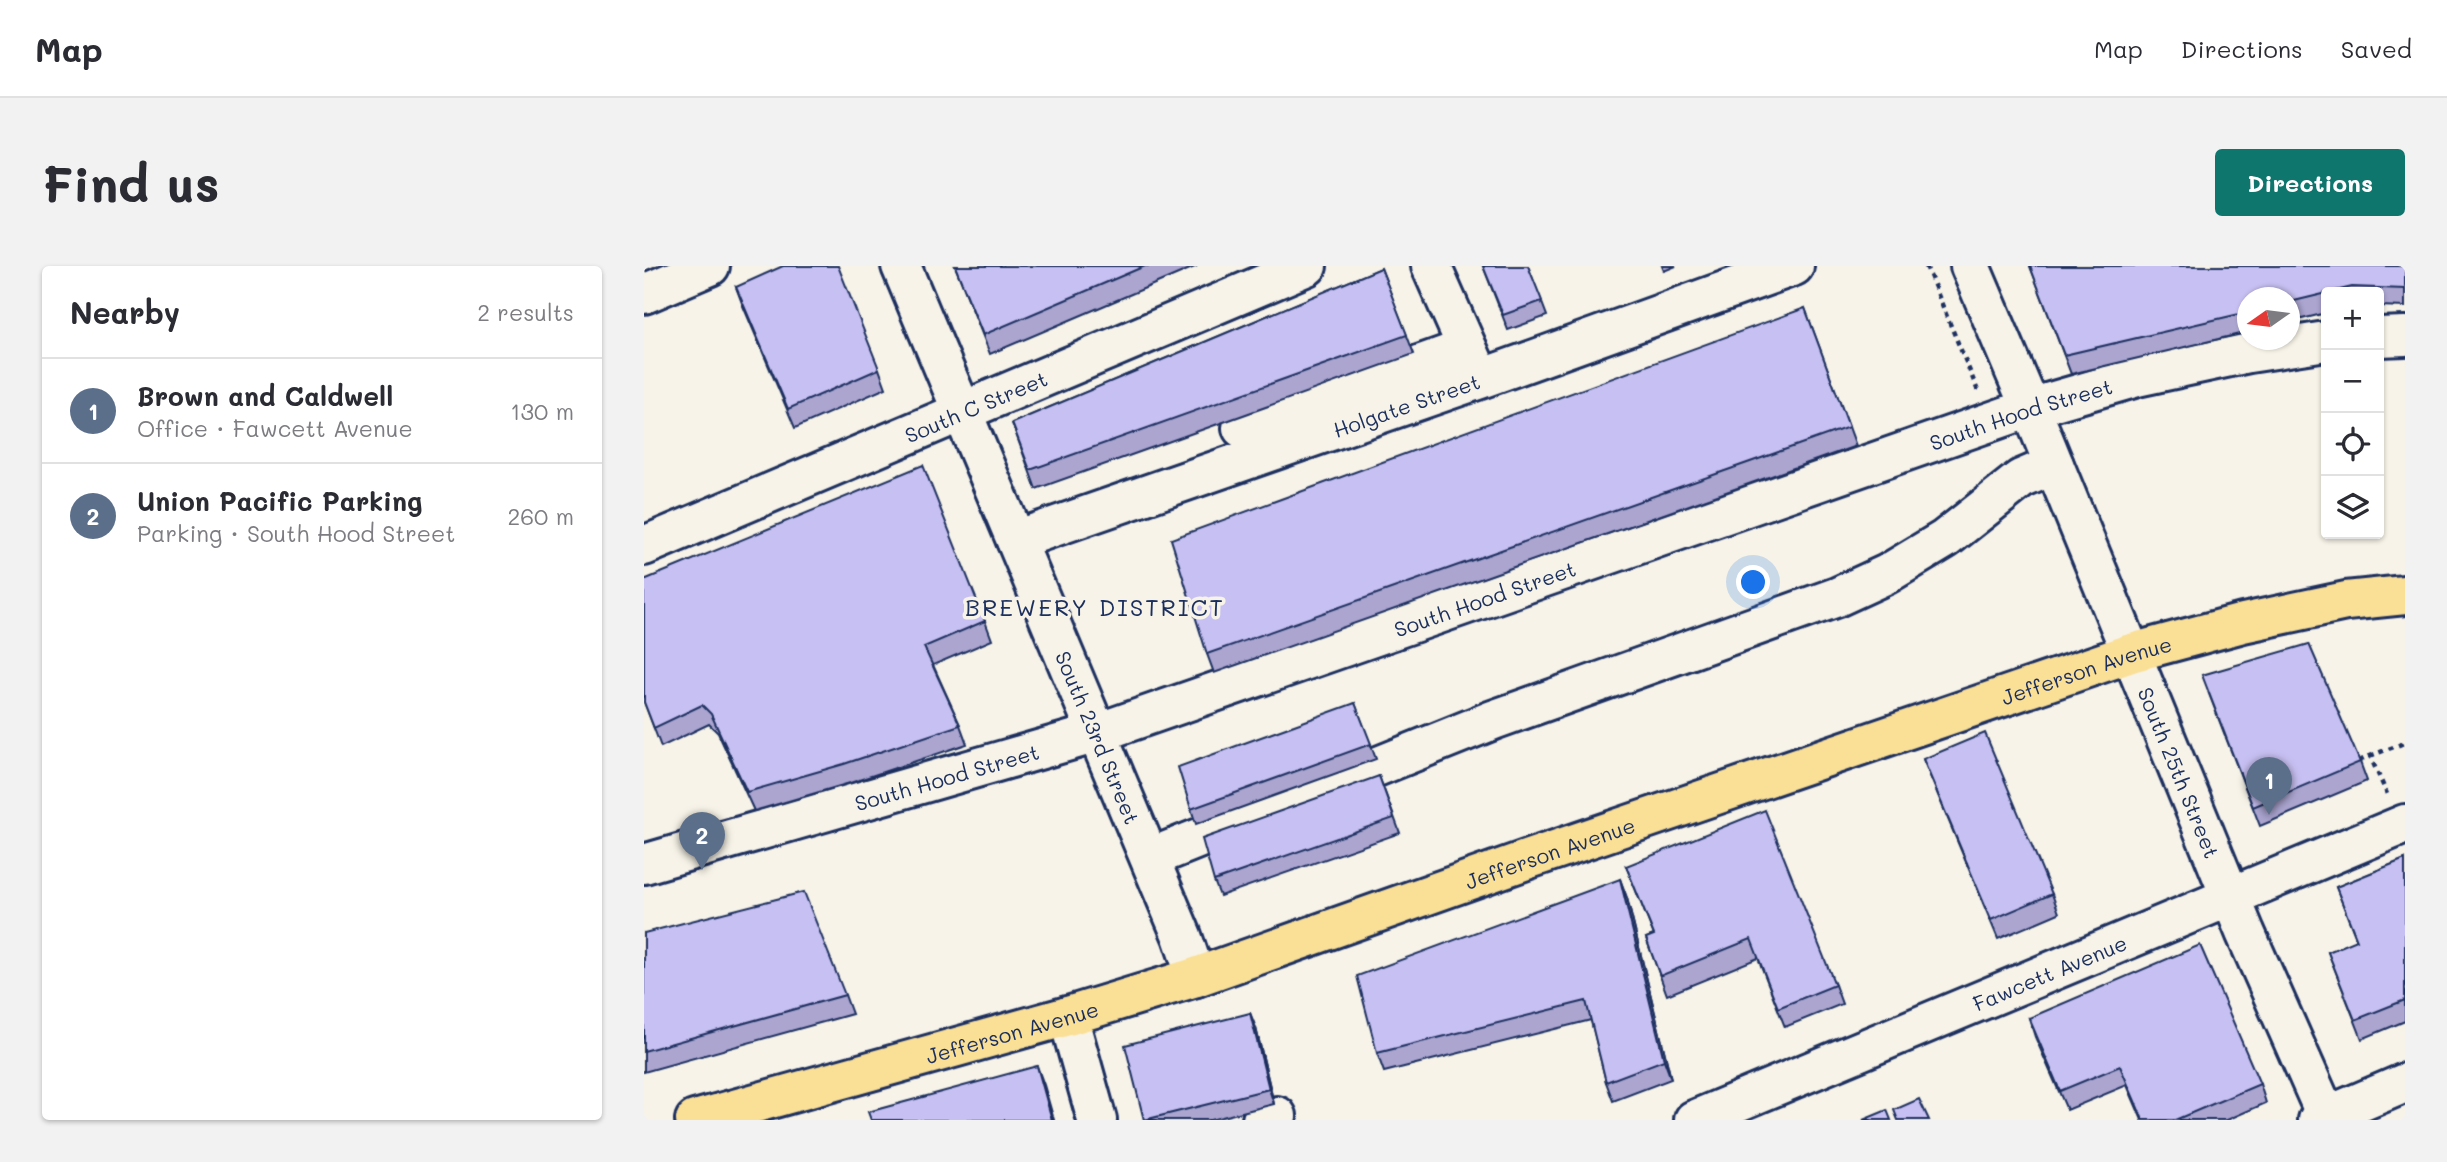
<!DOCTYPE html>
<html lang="en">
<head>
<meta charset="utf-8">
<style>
	:root { --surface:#fff; --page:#f2f2f3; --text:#2b2b33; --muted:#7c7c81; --line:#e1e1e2; --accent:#0f766e }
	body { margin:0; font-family:Mali,sans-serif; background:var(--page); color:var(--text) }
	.controls { position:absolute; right:21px; top:21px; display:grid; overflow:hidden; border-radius:7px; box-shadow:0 2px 5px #0004 }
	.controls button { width:63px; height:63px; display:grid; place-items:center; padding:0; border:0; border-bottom:2px solid var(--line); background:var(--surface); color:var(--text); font:35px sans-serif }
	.compass { position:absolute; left:1593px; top:21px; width:63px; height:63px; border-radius:50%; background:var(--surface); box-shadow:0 2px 5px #0004; rotate:256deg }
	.you { position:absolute; left:1110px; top:317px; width:24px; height:24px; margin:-18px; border:5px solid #fff; border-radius:50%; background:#1a73e8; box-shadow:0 0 0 10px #1a73e833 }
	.badge { display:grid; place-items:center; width:46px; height:46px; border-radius:50%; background:var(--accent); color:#fff; font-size:23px; font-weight:700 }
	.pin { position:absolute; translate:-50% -58px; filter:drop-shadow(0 2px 4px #0008) }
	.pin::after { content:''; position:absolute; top:37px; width:24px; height:21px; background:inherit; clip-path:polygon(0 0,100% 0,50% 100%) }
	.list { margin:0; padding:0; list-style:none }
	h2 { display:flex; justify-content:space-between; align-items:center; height:91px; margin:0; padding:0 28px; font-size:30px }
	h2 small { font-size:23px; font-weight:400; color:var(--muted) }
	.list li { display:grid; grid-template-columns:46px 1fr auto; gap:21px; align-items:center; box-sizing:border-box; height:105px; padding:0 28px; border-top:2px solid var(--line) }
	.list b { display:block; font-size:26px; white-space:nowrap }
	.list p { margin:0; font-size:23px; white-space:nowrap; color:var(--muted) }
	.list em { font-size:23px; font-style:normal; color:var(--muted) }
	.icon { flex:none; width:38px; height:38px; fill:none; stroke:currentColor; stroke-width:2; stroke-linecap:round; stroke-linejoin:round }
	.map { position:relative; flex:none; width:1761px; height:854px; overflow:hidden; border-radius:7px }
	header { display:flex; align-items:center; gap:42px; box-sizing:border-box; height:98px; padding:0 35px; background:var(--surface); border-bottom:2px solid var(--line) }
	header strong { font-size:33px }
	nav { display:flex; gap:38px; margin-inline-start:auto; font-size:24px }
	.intro { display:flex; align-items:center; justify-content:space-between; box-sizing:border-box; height:168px; padding:0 42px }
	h1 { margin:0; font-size:49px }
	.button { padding:18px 32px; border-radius:7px; background:var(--accent); color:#fff; font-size:24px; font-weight:700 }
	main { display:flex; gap:42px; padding:0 42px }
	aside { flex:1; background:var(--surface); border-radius:7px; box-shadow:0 2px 5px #0004 }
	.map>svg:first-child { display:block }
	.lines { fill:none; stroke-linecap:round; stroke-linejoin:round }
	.minor-casing { stroke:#1b2f5e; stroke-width:44 }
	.major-casing { stroke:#1b2f5e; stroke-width:44 }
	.path { stroke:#1b2f5e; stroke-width:4.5; stroke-dasharray:5 5; stroke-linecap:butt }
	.minor { stroke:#f7f3e8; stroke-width:38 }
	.major { stroke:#fadf96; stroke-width:38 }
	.wall { fill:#aba5d0; stroke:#1b2f5e; stroke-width:2 }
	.shaded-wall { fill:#8b86a9; stroke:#1b2f5e; stroke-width:2 }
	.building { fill:#c7c0f2; stroke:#1b2f5e; stroke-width:2 }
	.labels { text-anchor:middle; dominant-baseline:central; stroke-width:7; stroke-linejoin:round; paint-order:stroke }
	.street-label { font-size:21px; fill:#1b2f5e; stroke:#f7f3e8 }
	.quarter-label { font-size:24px; letter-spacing:2px; fill:#1b2f5e; stroke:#f7f3e8 }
</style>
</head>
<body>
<header>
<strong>Map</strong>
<nav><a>Map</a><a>Directions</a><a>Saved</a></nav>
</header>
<div class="intro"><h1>Find us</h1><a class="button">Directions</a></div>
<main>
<aside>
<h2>Nearby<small>2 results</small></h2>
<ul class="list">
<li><span class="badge" style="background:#5c6f8a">1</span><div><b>Brown and Caldwell</b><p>Office · Fawcett Avenue</p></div><em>130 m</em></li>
<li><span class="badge" style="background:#5c6f8a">2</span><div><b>Union Pacific Parking</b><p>Parking · South Hood Street</p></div><em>260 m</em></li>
</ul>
</aside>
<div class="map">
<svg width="1761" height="854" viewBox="0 0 1761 854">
	<rect width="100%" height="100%" fill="#f7f3e8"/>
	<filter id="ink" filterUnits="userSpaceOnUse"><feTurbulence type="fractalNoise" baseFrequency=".0143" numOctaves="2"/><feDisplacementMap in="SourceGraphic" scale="14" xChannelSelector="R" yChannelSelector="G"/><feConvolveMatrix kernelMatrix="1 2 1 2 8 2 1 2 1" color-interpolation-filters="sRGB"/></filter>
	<g filter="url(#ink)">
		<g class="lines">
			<g class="minor-casing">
				<g id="minor">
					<path id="s1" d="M 257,0 L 538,670 L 552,711"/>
					<path d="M 787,0 L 833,104"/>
					<path id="s2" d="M 1326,0 L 1397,167 L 1601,666 L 1684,854"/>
					<path d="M 0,28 L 66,0"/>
					<path d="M 1735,71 L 1761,70"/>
					<path d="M 598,162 L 823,82"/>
					<path id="s3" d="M 372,274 L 836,113 L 1150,0"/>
					<path id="s4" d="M 0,280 L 663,0"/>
					<path d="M 506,592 L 849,454 L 1193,331 L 1243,308 L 1301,273 L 1377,213 L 1410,199"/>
					<path id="s5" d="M 0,598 L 453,467 L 1386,142 L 1493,111 L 1605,87 L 1682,75"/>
					<path d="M 424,750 L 453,854"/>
					<path d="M 618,854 L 633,850"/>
					<path id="s6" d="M 1050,854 L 1761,558"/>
					<path d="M 1674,854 L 1761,817"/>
				</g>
			</g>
			<g class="major-casing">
				<g id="major">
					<path id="s7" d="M 51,854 L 424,750 L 552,711 L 882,594 L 1487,387 L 1599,357 L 1702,335 L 1761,329"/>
				</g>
			</g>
			<path class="path" d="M 1282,0 L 1334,125
				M 1726,490 L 1760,477
				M 1715,495 L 1726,490 L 1743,528"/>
			<use href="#minor" class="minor"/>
			<use href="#major" class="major"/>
		</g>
		<path class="wall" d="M 311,0 L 553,0 L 346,88 Z
			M 839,0 L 884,0 L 903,50 L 864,64 Z
			M 1018,0 L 1032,0 L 1020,5 Z
			M 1386,0 L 1761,0 L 1761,41 L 1735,40 L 1735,26 L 1682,26 L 1682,47 L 1646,56 L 1646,32 L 1604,32 L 1604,66 L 1427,108 Z
			M 737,2 L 770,88 L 392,223 L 368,157 Z
			M 92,21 L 235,103 L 242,122 L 151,162 L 99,40 Z
			M 1161,42 L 1212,180 L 570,407 L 563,388 Z
			M 341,355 L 348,374 L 289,399 L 316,459 L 323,478 L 206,517 L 110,545 L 74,467 L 65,458 L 17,481 L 0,436 Z
			M 1565,428 L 1716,496 L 1723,515 L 1616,560 Z
			M 711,437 L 732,493 L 552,558 L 547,543 Z
			M 1279,493 L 1408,628 L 1415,647 L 1354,673 Z
			M 735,510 L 756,567 L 576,630 L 570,615 Z
			M 1761,593 L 1761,755 L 1718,773 L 1684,686 L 1713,675 L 1692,621 Z
			M 982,600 L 1191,719 L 1198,738 L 1141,761 L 1114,692 L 1023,729 L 1002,672 L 1010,669 Z
			M 976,613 L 983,632 L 1027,813 L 969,835 L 962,816 L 947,754 L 740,806 L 733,787 Z
			M 0,667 L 201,729 L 208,748 L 0,806 Z
			M 606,747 L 612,762 L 630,838 L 566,854 L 500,854 Z
			M 1385,752 L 1616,818 L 1622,837 L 1583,854 L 1498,854 L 1483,819 L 1423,844 L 1391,771 Z"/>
		<path class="shaded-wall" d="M 976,613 L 983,632 L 1027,813 L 1020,794 Z
			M 606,747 L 612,762 L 630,838 L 625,823 Z
			M 393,800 L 400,819 L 410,854 L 408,854 Z"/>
		<path class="building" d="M 139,0 L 194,0 L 235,103 L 144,143 L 92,21 Z
			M 311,0 L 501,0 L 339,69 Z
			M 839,0 L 884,0 L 898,35 L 859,49 Z
			M 1386,0 L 1761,0 L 1761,23 L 1708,21 L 1646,36 L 1646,32 L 1604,32 L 1604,46 L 1420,89 Z
			M 737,2 L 763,69 L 386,204 L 368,157 Z
			M 1161,42 L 1205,161 L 563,388 L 527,273 Z
			M 279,199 L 341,355 L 280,381 L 316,459 L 200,498 L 103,526 L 67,448 L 58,439 L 10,462 L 0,436 L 0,314 Z
			M 1665,378 L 1716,496 L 1609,541 L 1558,409 Z
			M 711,437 L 727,478 L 547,543 L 534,501 Z
			M 1341,467 L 1408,628 L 1347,654 L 1279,493 Z
			M 735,510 L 750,552 L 570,615 L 558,573 Z
			M 1121,544 L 1191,719 L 1134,742 L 1107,673 L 1016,710 L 1002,672 L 1010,669 L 982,600 Z
			M 1761,593 L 1761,734 L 1711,754 L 1684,686 L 1713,674 L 1692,621 Z
			M 976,613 L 1020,794 L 962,816 L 942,735 L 733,787 L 713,710 Z
			M 160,626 L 201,729 L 0,785 L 0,667 Z
			M 1556,679 L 1616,818 L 1531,854 L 1499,854 L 1476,800 L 1416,825 L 1385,752 Z
			M 606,747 L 625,823 L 500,854 L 481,779 Z
			M 393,800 L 408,854 L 227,854 L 224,846 Z
			M 1275,833 L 1285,854 L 1254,854 L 1250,844 Z
			M 1243,844 L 1247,854 L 1219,854 Z"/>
	</g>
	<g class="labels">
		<g class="street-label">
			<text stroke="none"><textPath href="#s3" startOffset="413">Holgate Street</textPath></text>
			<text stroke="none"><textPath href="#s4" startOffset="360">South C Street</textPath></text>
			<text stroke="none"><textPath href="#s5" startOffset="1449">South Hood Street</textPath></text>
			<text stroke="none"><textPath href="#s5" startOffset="882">South Hood Street</textPath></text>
			<text stroke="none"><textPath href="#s7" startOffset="1463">Jefferson Avenue</textPath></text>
			<text stroke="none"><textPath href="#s1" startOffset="511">South 23rd Street</textPath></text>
			<text stroke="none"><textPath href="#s2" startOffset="548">South 25th Street</textPath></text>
			<text stroke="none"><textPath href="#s5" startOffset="315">South Hood Street</textPath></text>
			<text stroke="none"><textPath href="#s7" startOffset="896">Jefferson Avenue</textPath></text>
			<text stroke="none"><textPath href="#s6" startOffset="385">Fawcett Avenue</textPath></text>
			<text stroke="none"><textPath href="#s7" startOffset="329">Jefferson Avenue</textPath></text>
		</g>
		<g class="quarter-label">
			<text x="451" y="340">BREWERY DISTRICT</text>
		</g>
	</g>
</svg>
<div class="controls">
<button>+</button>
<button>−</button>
<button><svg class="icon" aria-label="locate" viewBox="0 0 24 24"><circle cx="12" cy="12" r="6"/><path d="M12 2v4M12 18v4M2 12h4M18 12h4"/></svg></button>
<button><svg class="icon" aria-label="layers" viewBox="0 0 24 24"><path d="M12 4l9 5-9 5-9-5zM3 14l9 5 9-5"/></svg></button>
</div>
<svg class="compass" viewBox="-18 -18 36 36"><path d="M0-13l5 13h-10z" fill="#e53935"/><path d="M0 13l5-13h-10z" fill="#7c7c81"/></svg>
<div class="you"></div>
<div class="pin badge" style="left:1625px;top:549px;background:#5c6f8a">1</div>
<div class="pin badge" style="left:58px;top:604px;background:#5c6f8a">2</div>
</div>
</main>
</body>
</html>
